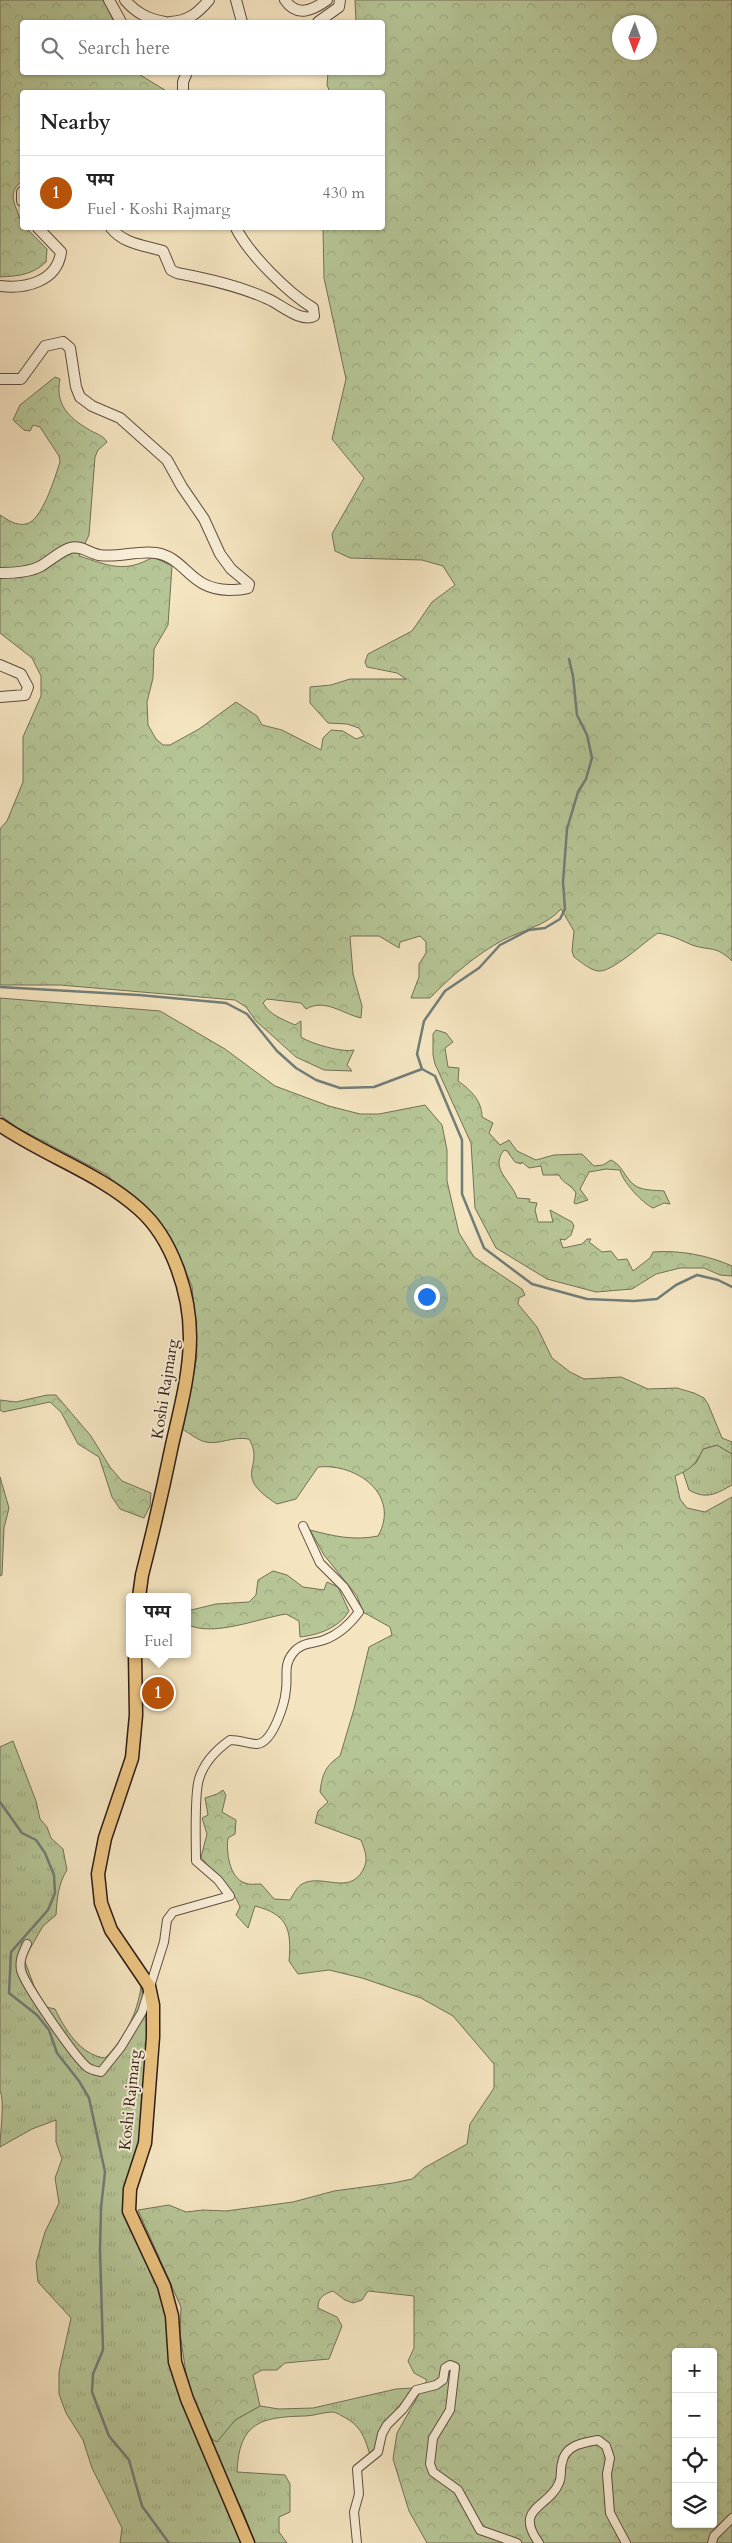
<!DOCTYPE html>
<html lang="en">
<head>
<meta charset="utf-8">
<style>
	:root { --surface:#fff; --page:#f6f6f6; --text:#222; --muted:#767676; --line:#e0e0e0; --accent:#b45309 }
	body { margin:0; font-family:Cardo,"Noto Serif Devanagari",serif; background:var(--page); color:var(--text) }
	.controls { position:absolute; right:15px; bottom:15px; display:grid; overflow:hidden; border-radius:5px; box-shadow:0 1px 4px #0004 }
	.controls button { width:45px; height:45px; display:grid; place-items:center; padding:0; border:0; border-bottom:1px solid var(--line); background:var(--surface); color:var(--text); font:25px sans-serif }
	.compass { position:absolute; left:612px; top:15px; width:45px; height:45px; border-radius:50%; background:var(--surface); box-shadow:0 1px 4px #0004; rotate:181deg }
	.you { position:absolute; left:426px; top:1296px; width:18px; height:18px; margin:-12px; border:4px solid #fff; border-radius:50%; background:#1a73e8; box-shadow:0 0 0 8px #1a73e833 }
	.badge { display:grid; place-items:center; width:32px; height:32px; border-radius:50%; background:var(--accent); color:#fff; font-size:16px; font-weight:700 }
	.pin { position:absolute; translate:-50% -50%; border:2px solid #fff; box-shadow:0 1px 5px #0006 }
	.popup { position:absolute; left:126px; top:1593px; width:65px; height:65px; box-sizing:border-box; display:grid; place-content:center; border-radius:5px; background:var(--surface); filter:drop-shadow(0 1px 4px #0005); font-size:16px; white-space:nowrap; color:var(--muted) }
	.popup b { font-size:19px; color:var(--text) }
	.popup::after { content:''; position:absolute; left:50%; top:100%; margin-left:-10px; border:10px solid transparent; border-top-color:var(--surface) }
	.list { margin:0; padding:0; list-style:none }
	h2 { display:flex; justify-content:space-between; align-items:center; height:65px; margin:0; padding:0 20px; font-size:21px }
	h2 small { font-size:16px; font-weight:400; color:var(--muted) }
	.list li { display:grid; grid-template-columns:32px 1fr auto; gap:15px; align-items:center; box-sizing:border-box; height:75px; padding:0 20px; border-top:1px solid var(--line) }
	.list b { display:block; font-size:19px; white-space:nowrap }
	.list p { margin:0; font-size:16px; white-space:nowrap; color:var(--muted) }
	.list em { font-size:16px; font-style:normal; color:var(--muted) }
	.icon { flex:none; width:28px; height:28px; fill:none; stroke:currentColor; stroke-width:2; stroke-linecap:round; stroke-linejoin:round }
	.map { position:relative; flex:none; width:732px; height:2543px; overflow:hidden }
	.search { position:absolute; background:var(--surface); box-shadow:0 1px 4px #0004; left:20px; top:20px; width:365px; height:55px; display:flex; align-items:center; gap:12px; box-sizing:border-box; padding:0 18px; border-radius:5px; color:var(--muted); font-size:19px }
	.panel { position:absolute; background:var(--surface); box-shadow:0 1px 4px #0004; left:20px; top:90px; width:365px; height:140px; border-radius:5px }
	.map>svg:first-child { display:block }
	.grass { fill:url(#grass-tufts); stroke:#727056 }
	.forest { fill:url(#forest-crowns); stroke:#727056; fill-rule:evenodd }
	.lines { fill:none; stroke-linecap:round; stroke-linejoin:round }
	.stream { stroke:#717d78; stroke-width:2.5 }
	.minor-casing { stroke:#604e40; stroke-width:10 }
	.tertiary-casing { stroke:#604e40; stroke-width:12 }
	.primary-casing { stroke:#2e1c16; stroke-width:15 }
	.minor { stroke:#f8edd6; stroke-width:8 }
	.tertiary { stroke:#f8edd6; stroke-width:10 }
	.primary { stroke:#eac280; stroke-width:12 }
	.labels { text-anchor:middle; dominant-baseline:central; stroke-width:4; stroke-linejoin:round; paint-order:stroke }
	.street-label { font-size:16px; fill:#2e1c16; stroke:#f8edd6 }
</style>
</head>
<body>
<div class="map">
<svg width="732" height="2543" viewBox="0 0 732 2543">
	<defs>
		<pattern id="grass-tufts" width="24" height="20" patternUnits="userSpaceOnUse" patternTransform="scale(1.25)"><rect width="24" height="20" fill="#b6c596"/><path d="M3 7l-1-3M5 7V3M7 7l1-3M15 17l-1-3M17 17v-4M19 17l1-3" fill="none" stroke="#9da981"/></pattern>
		<pattern id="forest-crowns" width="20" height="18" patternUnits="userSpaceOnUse" patternTransform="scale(1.25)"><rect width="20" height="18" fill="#b6c596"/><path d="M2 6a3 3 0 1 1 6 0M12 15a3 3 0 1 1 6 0" fill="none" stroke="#9da981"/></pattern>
	</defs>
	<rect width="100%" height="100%" fill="#f4e4c0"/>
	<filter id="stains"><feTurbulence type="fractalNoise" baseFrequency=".004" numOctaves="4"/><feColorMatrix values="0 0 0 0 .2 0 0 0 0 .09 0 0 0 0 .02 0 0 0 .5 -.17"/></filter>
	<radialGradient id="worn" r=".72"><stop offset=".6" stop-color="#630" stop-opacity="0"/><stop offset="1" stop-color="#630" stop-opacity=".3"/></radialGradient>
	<path class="grass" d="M 717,1445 L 732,1454 L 732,1485 C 716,1494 706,1500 689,1490 L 683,1472 L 696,1463 L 703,1449 Z
		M 13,1741 L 36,1801 L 40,1819 L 47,1827 L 51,1838 L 63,1849 L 67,1870 C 58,1884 57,1899 56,1915 L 43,1926 L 24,1959 L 34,1986 L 46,2007 L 55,2009 C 65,2029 80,2055 105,2058 C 125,2038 137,2014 141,1987 L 151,2021 L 143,2135 L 125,2191 L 167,2300 L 172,2375 L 215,2480 L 245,2543 L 120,2543 L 122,2528 L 92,2468 L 83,2440 L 66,2413 L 59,2394 L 59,2372 L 71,2318 L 38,2282 L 36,2263 L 45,2232 L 59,2203 L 55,2178 L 62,2159 L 56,2142 L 56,2120 L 32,2129 L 0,2147 C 0,2134 5,2100 0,2091 L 0,1747 Z
		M 413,2388 L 385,2424 L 377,2449 L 370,2455 C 364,2435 360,2425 342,2416 C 339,2414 335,2412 332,2412 C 323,2412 314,2416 305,2416 C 261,2417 239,2422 237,2472 L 285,2475 L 290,2484 L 290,2512 L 279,2517 L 279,2532 L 287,2543 L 255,2543 L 244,2514 L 214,2452 L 212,2439 L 217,2441 L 235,2420 L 260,2406 L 279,2409 L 313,2408 L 396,2389 Z"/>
	<path class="forest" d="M 0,0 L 103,0 L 114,22 L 22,22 L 22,72 L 137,73 L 168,92 L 22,92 L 22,181 C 2,196 22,212 22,228 L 26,228 L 47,249 L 46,262 C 32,275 18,276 0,277 Z
		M 355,0 L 732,0 L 732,961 C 716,945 709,951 692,945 C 678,939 674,936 658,933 C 645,941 612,973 598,971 C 590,970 581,962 574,957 L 572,951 L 574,931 L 561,909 C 546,926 523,930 503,940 C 477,954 450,977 430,998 L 411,998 L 419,977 L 419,964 L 426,953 L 426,942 L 420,936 L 400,942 L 399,948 L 379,936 L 352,936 L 350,937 L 353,974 L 362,1006 L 361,1018 C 343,1014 325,998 306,1009 L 301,1003 L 267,999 L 263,1003 C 270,1015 282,1019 295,1025 L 301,1021 L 301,1037 C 311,1044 344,1053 354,1050 L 347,1065 L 352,1071 L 324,1070 L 296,1057 L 256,1021 L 246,1007 L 235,1000 L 60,985 L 0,985 L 0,829 L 7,821 L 23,782 L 23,737 L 41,696 L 41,676 L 32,658 L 0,633 L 0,515 C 8,520 16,526 26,524 C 42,521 55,477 60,462 L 59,456 L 40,427 L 33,425 L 30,431 L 24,430 L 13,420 L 20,405 L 55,377 L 60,379 C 55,404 68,417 88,429 C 95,434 102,434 107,442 L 98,450 L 95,457 L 89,535 L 79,556 C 108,565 124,574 153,557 L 172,566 L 168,625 L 154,649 L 153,678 L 147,702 L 148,725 L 156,739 L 163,745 L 170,745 L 199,729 L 236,702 L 257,716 L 262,725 L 282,730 L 321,750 L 323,738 L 331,730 L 343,731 L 356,739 L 364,736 L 359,728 L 347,724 L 328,723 L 310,703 L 310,687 L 331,685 L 350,679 L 406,679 L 397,673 L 367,667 L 365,662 L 368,654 L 412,631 L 432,602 L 455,585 L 443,566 L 422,560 L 350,558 L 335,551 L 332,534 L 364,478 L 332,439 L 346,379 L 324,278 L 323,228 L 382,228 L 382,92 L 330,92 L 327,85 L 328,73 L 382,72 L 382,22 L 356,22 ZM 620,22 L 650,22 L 650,52 L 620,52 Z
		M 0,998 L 160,1011 L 225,1049 L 275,1086 L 329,1106 L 360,1114 L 379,1114 L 425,1105 L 442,1125 L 447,1150 L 447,1181 L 459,1233 L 474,1257 L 522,1289 L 525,1295 L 519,1298 L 518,1304 L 537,1327 L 552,1358 L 570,1372 L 584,1379 L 621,1377 L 648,1389 L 677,1388 L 694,1393 L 704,1398 L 708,1404 L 722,1438 L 732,1442 L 732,1454 L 717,1445 L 703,1449 C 696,1464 690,1470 675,1476 L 680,1499 L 687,1508 L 705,1512 L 732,1497 L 732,2543 L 427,2543 L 409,2511 L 393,2459 L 397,2433 L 427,2380 L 414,2373 L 408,2361 L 414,2348 L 414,2296 L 368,2291 L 362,2300 L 353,2303 L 345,2300 L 333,2291 C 324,2294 318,2297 318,2308 L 337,2317 L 342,2326 L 329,2359 L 285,2363 L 277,2370 L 262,2370 L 253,2375 L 260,2406 L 235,2420 L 217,2442 L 212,2439 L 193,2404 L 187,2380 L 180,2333 L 181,2307 L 138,2210 L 169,2205 L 186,2212 L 203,2210 L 226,2211 L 293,2202 L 334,2191 L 393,2183 L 412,2179 L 424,2168 L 467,2144 L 470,2124 L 494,2088 L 494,2064 L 453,2016 L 421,1998 L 362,1978 L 329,1970 L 298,1974 L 289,1961 C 292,1929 287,1914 255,1906 L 248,1928 L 236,1915 L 240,1907 C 232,1886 214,1875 201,1857 L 207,1834 L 202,1818 L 208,1815 L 205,1798 L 217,1794 L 223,1790 L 226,1795 L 222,1812 L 236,1820 L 235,1834 L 228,1838 C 226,1851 229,1878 245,1883 C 249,1885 256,1884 261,1884 L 274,1899 L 290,1900 C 293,1895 297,1887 302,1884 C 322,1873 349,1896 363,1870 C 369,1859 365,1851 361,1840 L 315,1823 L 318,1811 L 328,1802 L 320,1792 C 322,1775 325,1766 340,1756 L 354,1709 L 369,1647 L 392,1635 L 390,1627 L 363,1612 L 357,1596 L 324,1555 L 310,1530 C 333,1536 354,1541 378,1536 C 401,1495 357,1463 318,1467 L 296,1499 L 277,1504 C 230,1474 266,1468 249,1439 C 232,1436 220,1445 206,1442 C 199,1441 189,1433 182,1429 L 197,1356 L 192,1286 L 173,1243 L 154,1215 L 104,1173 L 18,1128 L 0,1115 ZM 676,2352 L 713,2352 L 713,2524 L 676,2524 Z
		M 436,1030 L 446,1033 L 453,1042 L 445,1048 L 448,1067 L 459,1068 L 458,1081 C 471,1090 482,1101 482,1117 L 493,1123 L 489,1133 L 500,1145 L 509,1140 L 517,1151 L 536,1160 L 554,1155 L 582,1154 L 594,1166 L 603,1165 L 611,1160 C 622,1165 624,1176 633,1184 C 641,1191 654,1190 664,1191 L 670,1204 L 664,1203 L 653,1208 C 642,1203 622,1181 620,1170 L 606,1169 L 589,1172 L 580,1189 L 588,1200 L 576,1204 L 574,1203 L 576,1193 C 571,1184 563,1184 559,1175 L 543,1175 L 541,1166 L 529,1168 L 522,1162 L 521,1164 L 515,1162 L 507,1151 L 504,1150 C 489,1169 512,1181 517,1198 L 530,1199 L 529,1202 L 537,1203 L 535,1210 L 538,1222 L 553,1222 L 550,1210 L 572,1222 L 574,1226 L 571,1235 L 565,1240 L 560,1239 L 563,1248 L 582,1244 L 587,1239 L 591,1239 L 589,1242 L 602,1252 L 611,1251 L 618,1260 L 627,1259 L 633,1271 L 650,1258 L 653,1252 C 680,1250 707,1255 732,1266 L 732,1276 L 720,1275 L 704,1268 L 680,1268 L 656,1274 L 632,1289 L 596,1292 L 547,1279 L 496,1248 L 475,1208 L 471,1143 L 435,1064 L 433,1055 L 433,1034 Z
		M 47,1395 L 56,1395 L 91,1436 L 110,1467 L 122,1481 L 151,1493 L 150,1506 L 144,1518 L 120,1509 L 112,1497 L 99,1457 L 78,1444 L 61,1412 L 50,1402 L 3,1412 L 0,1410 L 0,1400 L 16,1402 Z
		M 0,1477 L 9,1508 L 4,1528 L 2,1575 L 0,1576 Z
		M 273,1571 L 287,1575 L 303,1587 L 324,1590 L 327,1582 L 338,1587 L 349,1611 C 339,1628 318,1635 300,1637 L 299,1621 L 286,1614 C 260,1618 211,1638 187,1624 L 187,1611 L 216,1604 L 249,1602 L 256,1595 L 258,1580 Z"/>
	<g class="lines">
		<path class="stream" d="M 569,659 L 573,676 L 577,715 L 587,735 L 592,758 L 586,779 L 578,792 L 567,829 L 563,882 L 565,909 L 560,919 L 545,928 L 529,930 L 500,945 L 479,968 L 445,991 L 424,1021 L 417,1054 L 422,1069 L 435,1076 L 462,1140 L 462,1194 L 484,1248 L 532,1284 L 587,1299 L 634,1301 L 657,1299 L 676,1285 L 697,1275 L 718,1280 L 732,1287
			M 0,987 L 139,995 L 226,1003 L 247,1014 L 277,1051 L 296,1068 L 316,1080 L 340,1088 L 374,1087 L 422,1069
			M 0,1802 L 22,1833 L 36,1840 L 45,1853 L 54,1875 L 55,1893 L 48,1910 L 11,1952 L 9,1993 L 37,2015 L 49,2030 L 57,2053 L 79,2081 L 89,2098 L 105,2172 L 101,2208 L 100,2250 L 103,2350 L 93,2374 L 92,2392 L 109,2436 L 129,2460 L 142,2506 L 169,2543"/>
		<g class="minor-casing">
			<path id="minor" d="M 27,1944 C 23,1953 19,1960 21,1970 C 24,1984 75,2057 87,2067 C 91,2070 96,2071 101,2072 L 121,2047 L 142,2012 L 164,1942 L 167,1920 L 173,1912 L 230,1896 L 218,1880 L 196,1861 C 196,1843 194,1795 199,1779 C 204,1762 216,1750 230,1740 C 239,1740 251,1744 257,1744 C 273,1743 285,1703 286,1689 C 288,1676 283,1665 293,1653 C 302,1642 312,1644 324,1640 C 338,1635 350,1624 359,1612 L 344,1587 L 320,1563 L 303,1526
				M 357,2543 L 354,2512 L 359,2494 L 357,2469 L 378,2452 L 382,2434 L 387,2425 L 403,2409 L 416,2390 L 436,2385 L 443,2380 L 445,2368 L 450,2365 L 455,2367 L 450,2410 L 433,2438 L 430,2464 L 433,2472 L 458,2490 L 480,2530 L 517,2543
				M 539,2543 C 513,2507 549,2508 559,2483 C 562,2477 560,2469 562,2463 C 565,2445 582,2443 598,2440 L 606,2446 L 610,2458 L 607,2474 L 610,2513 L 626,2543
				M 712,2543 L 714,2536 L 732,2518"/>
		</g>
		<g class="tertiary-casing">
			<path id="tertiary" d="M 109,0 L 121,22
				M 125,0 C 136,13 148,19 165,22
				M 236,0 L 242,22
				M 285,0 C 297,18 313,10 327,0
				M 170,22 C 188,21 197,14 209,0
				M 318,22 L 339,7 L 340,0
				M 183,92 L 183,82 L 187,72
				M 22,192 L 22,201
				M 111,228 C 124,244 143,245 163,251 L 171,270 L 177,273 C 208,279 240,286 268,299 C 280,304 301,323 314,316 L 313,308 C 288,293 249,254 236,228
				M 0,286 C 25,289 57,282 61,252 L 38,228
				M 0,379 L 21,379 L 45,346 L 63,342 L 70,348 L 76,387 L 80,397 L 92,406 L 120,418 L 167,460 L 182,487 L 204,519 L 220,554 L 231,569 L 249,584 L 248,588 C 241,590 235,590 229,590 C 188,589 187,558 156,553 C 138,550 118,558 99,555 C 89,553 81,545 70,548 C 59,552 51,560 41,566 C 30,572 12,573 0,573
				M 0,665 L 21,674 L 28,687 L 25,695 L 0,697"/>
		</g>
		<g class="primary-casing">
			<path id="primary" d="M 0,1125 C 45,1156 99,1173 139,1209 C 173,1239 190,1294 190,1337 C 190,1373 180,1410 172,1445 C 163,1489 153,1532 142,1575 L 139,1597
				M 135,1654 L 136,1715 L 132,1758 L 105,1838 L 98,1874 L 101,1903 L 111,1930 L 149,1986 L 153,2005 L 153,2037 L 145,2143 L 130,2189 L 129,2211 L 164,2286 L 172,2316 L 175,2362 L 187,2399 L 248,2543"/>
		</g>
		<use href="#minor" class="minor"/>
		<use href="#tertiary" class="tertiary"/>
		<use href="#primary" class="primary"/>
	</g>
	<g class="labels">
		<g class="street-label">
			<text transform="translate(165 1389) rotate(-81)">Koshi Rajmarg</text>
			<text transform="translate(130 2100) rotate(-84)">Koshi Rajmarg</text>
		</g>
	</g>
	<rect width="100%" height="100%" filter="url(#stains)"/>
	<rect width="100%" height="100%" fill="url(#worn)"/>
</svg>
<div class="controls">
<button>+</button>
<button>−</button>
<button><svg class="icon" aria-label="locate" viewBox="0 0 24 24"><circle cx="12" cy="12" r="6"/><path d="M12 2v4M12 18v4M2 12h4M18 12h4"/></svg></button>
<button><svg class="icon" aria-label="layers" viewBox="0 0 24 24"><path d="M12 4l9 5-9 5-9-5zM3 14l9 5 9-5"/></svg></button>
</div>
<svg class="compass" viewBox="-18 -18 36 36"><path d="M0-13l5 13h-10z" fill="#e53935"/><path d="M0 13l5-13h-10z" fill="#767676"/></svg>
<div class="you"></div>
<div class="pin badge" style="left:158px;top:1693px">1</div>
<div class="popup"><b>पम्प</b>Fuel</div>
<div class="search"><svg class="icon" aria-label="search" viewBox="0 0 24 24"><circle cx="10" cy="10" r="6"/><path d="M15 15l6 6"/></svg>Search here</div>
<section class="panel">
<h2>Nearby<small></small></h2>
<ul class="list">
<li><span class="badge">1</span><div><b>पम्प</b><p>Fuel · Koshi Rajmarg</p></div><em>430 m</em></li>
</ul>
</section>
</div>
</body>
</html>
